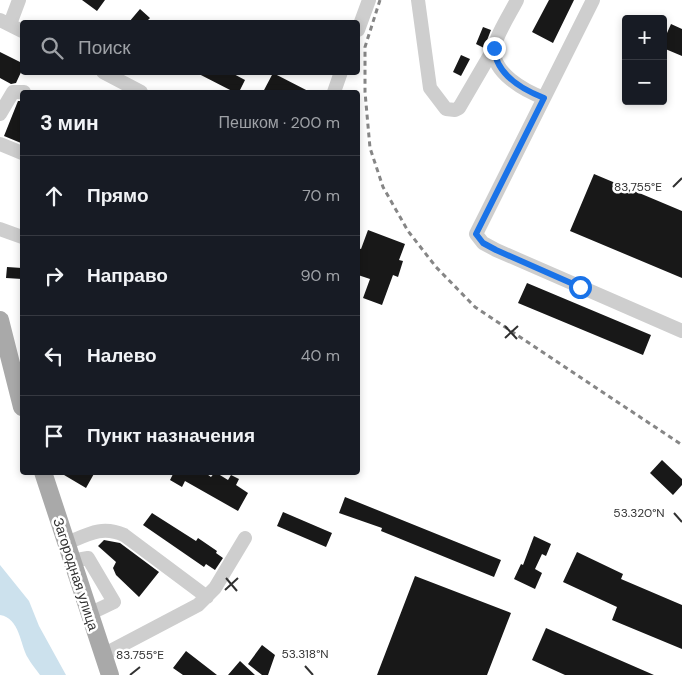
<!DOCTYPE html>
<html lang="ru">
<head>
<meta charset="utf-8">
<style>
	:root { --surface:#171b24; --page:#20242c; --text:#f1f3f6; --muted:#9ea1a6; --line:#363941 }
	body { margin:0; font-family:"DM Sans",sans-serif; background:var(--page); color:var(--text) }
	.controls { position:absolute; right:15px; top:15px; display:grid; overflow:hidden; border-radius:5px; box-shadow:0 2px 8px #0003 }
	.controls button { width:45px; height:45px; display:grid; place-items:center; padding:0; border:0; border-bottom:1px solid var(--line); background:var(--surface); color:var(--text); font:25px sans-serif }
	.stop { position:absolute; width:15px; height:15px; margin:-11px; border:4px solid #1a73e8; border-radius:50%; background:#fff }
	.stop.end { background:#1a73e8; border-color:#fff; box-shadow:0 1px 5px #0008 }
	.list { margin:0; padding:0; list-style:none }
	h2 { display:flex; justify-content:space-between; align-items:center; height:65px; margin:0; padding:0 20px; font-size:21px }
	h2 small { font-size:16px; font-weight:400; color:var(--muted) }
	.list li { display:grid; grid-template-columns:32px 1fr auto; gap:15px; align-items:center; box-sizing:border-box; height:80px; padding:0 20px; border-top:1px solid var(--line) }
	.list b { display:block; font-size:19px; white-space:nowrap }
	.list em { font-size:16px; font-style:normal; color:var(--muted) }
	.icon { flex:none; width:28px; height:28px; fill:none; stroke:currentColor; stroke-width:2; stroke-linecap:round; stroke-linejoin:round }
	.map { position:relative; flex:none; width:682px; height:675px; overflow:hidden }
	.search { position:absolute; background:var(--surface); box-shadow:0 2px 8px #0003; left:20px; top:20px; width:340px; height:55px; display:flex; align-items:center; gap:12px; box-sizing:border-box; padding:0 18px; border-radius:5px; color:var(--muted); font-size:19px }
	.panel { position:absolute; background:var(--surface); box-shadow:0 2px 8px #0003; left:20px; top:90px; width:340px; height:385px; border-radius:5px }
	.map>svg:first-child { display:block }
	.water { fill:#cce1ed }
	.building { fill:#181818 }
	.lines { fill:none; stroke-linecap:round; stroke-linejoin:round }
	.minor { stroke:#cecece; stroke-width:14 }
	.major { stroke:#a9a9a9; stroke-width:18 }
	.rail { stroke:#868686; stroke-width:3; stroke-dasharray:5 4; stroke-linecap:butt }
	.route { stroke:#1a73e8; stroke-width:6 }
	.ticks { fill:none; stroke:#313131; stroke-width:2 }
	.labels { text-anchor:middle; dominant-baseline:central; stroke-width:5; stroke-linejoin:round; paint-order:stroke }
	.street-label { font-size:14px; fill:#313131; stroke:#fff }
	.ticks-label { font-size:12px; text-anchor:middle; fill:#313131; stroke:#fff; stroke-width:5; stroke-linejoin:round; paint-order:stroke }
</style>
</head>
<body>
<div class="map">
<svg width="682" height="675" viewBox="0 0 682 675">
	<rect width="100%" height="100%" fill="#fff"/>
	<path class="water" d="M 0,565 L 29,601 L 39,626 L 66,675 L 40,675 C 36,669 31,664 28,658 C 20,645 20,618 0,615 Z"/>
	<path class="building" d="M 82,0 L 105,0 L 97,11 Z
		M 549,0 L 574,0 L 553,43 L 532,32 Z
		M 140,9 L 150,18 L 146,22 L 129,22 Z
		M 671,24 L 682,29 L 682,56 L 663,48 L 663,42 Z
		M 483,27 L 491,30 L 484,48 L 476,44 Z
		M 0,52 L 22,63 L 22,70 L 16,83 L 11,84 L 0,78 Z
		M 461,55 L 470,59 L 461,76 L 453,72 Z
		M 195,72 L 230,72 L 245,80 L 239,92 L 234,92 Z
		M 273,73 L 310,92 L 263,92 Z
		M 18,101 L 22,101 L 21,143 L 4,136 Z
		M 594,174 L 682,211 L 682,278 L 570,231 Z
		M 368,230 L 405,244 L 399,260 L 403,261 L 398,277 L 393,275 L 382,305 L 363,298 L 370,279 L 358,275 L 358,248 L 361,249 Z
		M 7,267 L 22,268 L 22,279 L 6,278 Z
		M 527,283 L 651,335 L 643,355 L 518,303 Z
		M 662,460 L 682,479 L 682,485 L 673,495 L 650,473 Z
		M 59,472 L 95,472 L 86,488 Z
		M 170,472 L 204,472 L 211,477 L 215,472 L 228,480 L 231,475 L 239,479 L 236,485 L 248,493 L 238,511 L 185,481 L 182,487 L 170,480 L 173,474 Z
		M 345,497 L 501,560 L 494,577 L 381,531 L 382,528 L 339,513 Z
		M 283,512 L 332,533 L 326,547 L 277,526 Z
		M 152,513 L 196,541 L 198,538 L 217,551 L 216,553 L 223,558 L 215,570 L 206,564 L 204,567 L 143,525 Z
		M 534,536 L 551,544 L 546,556 L 542,554 L 535,569 L 542,573 L 535,589 L 514,579 L 521,564 L 523,565 Z
		M 104,540 L 120,543 L 159,572 L 139,597 L 116,575 L 113,568 L 116,562 L 98,546 Z
		M 577,552 L 623,574 L 621,579 L 682,605 L 682,649 L 612,620 L 617,607 L 563,582 Z
		M 415,576 L 511,613 L 487,675 L 377,675 Z
		M 546,628 L 654,675 L 565,675 L 532,660 Z
		M 262,645 L 275,655 L 268,675 L 262,675 L 248,664 Z
		M 186,651 L 217,675 L 183,675 L 173,668 Z
		M 240,661 L 255,675 L 228,675 Z"/>
	<g class="lines">
		<path class="minor" d="M 418,0 L 430,88 L 446,109 L 455,110 L 459,108 L 494,48
			M 517,0 C 511,12 495,37 494,49 C 492,73 525,91 544,98
			M 593,0 L 476,234 L 483,243 L 496,250 L 682,331
			M 0,20 L 22,31
			M 10,24 L 19,0
			M 358,30 L 369,0
			M 103,72 L 141,92
			M 334,92 L 341,72
			M 0,114 L 13,92 L 24,92
			M 0,144 L 22,153
			M 0,229 L 22,237
			M 65,544 C 87,535 101,525 124,535 L 207,597
			M 71,561 L 88,558 L 114,602 L 89,614
			M 103,655 L 198,605 L 215,588 L 245,538"/>
		<path class="major" d="M 0,320 L 22,407
			M 43,472 L 110,675"/>
		<path class="rail" d="M 380,0 L 365,47 L 365,92 L 370,148 L 383,187 L 408,231 L 436,267 L 475,307 L 682,445"/>
	</g>
	<g class="lines">
		<path class="route" d="M 494,48 C 496,74 521,89 544,98 L 476,234 L 483,243 L 496,250 L 580,287"/>
	</g>
	<path class="ticks" d="M 673,187 L 682,178M 505,326 L 517,339M 505,338 L 518,326M 674,513 L 682,522M 226,578 L 237,591M 225,590 L 238,578M 305,666 L 313,675M 130,675 L 140,667"/>
	<g class="labels">
		<g class="street-label">
			<text transform="translate(76 574) rotate(72)">Загородная улица</text>
		</g>
	</g>
	<g class="ticks-label">
		<text x="638" y="191">83.755°E</text>
		<text x="639" y="517">53.320°N</text>
		<text x="305" y="658">53.318°N</text>
		<text x="140" y="659">83.755°E</text>
	</g>
</svg>
<div class="controls">
<button>+</button>
<button>−</button>
</div>
<div class="stop" style="left:580px;top:287px"></div>
<div class="stop end" style="left:494px;top:48px"></div>
<div class="search"><svg class="icon" aria-label="search" viewBox="0 0 24 24"><circle cx="10" cy="10" r="6"/><path d="M15 15l6 6"/></svg>Поиск</div>
<section class="panel">
<h2>3 мин<small>Пешком · 200 m</small></h2>
<ul class="list">
<li><svg class="icon" aria-label="ahead" viewBox="0 0 24 24"><path d="M12 20V5M6 11l6-6 6 6"/></svg><div><b>Прямо</b></div><em>70 m</em></li>
<li><svg class="icon" aria-label="right" viewBox="0 0 24 24"><path d="M7 20v-9h11M14 6l5 5-5 5"/></svg><div><b>Направо</b></div><em>90 m</em></li>
<li><svg class="icon" aria-label="left" viewBox="0 0 24 24"><path d="M17 20v-9H6M10 6l-5 5 5 5"/></svg><div><b>Налево</b></div><em>40 m</em></li>
<li><svg class="icon" aria-label="arrive" viewBox="0 0 24 24"><path d="M6 21V4h12l-3 4 3 4H6"/></svg><div><b>Пункт назначения</b></div></li>
</ul>
</section>
</div>
</body>
</html>
